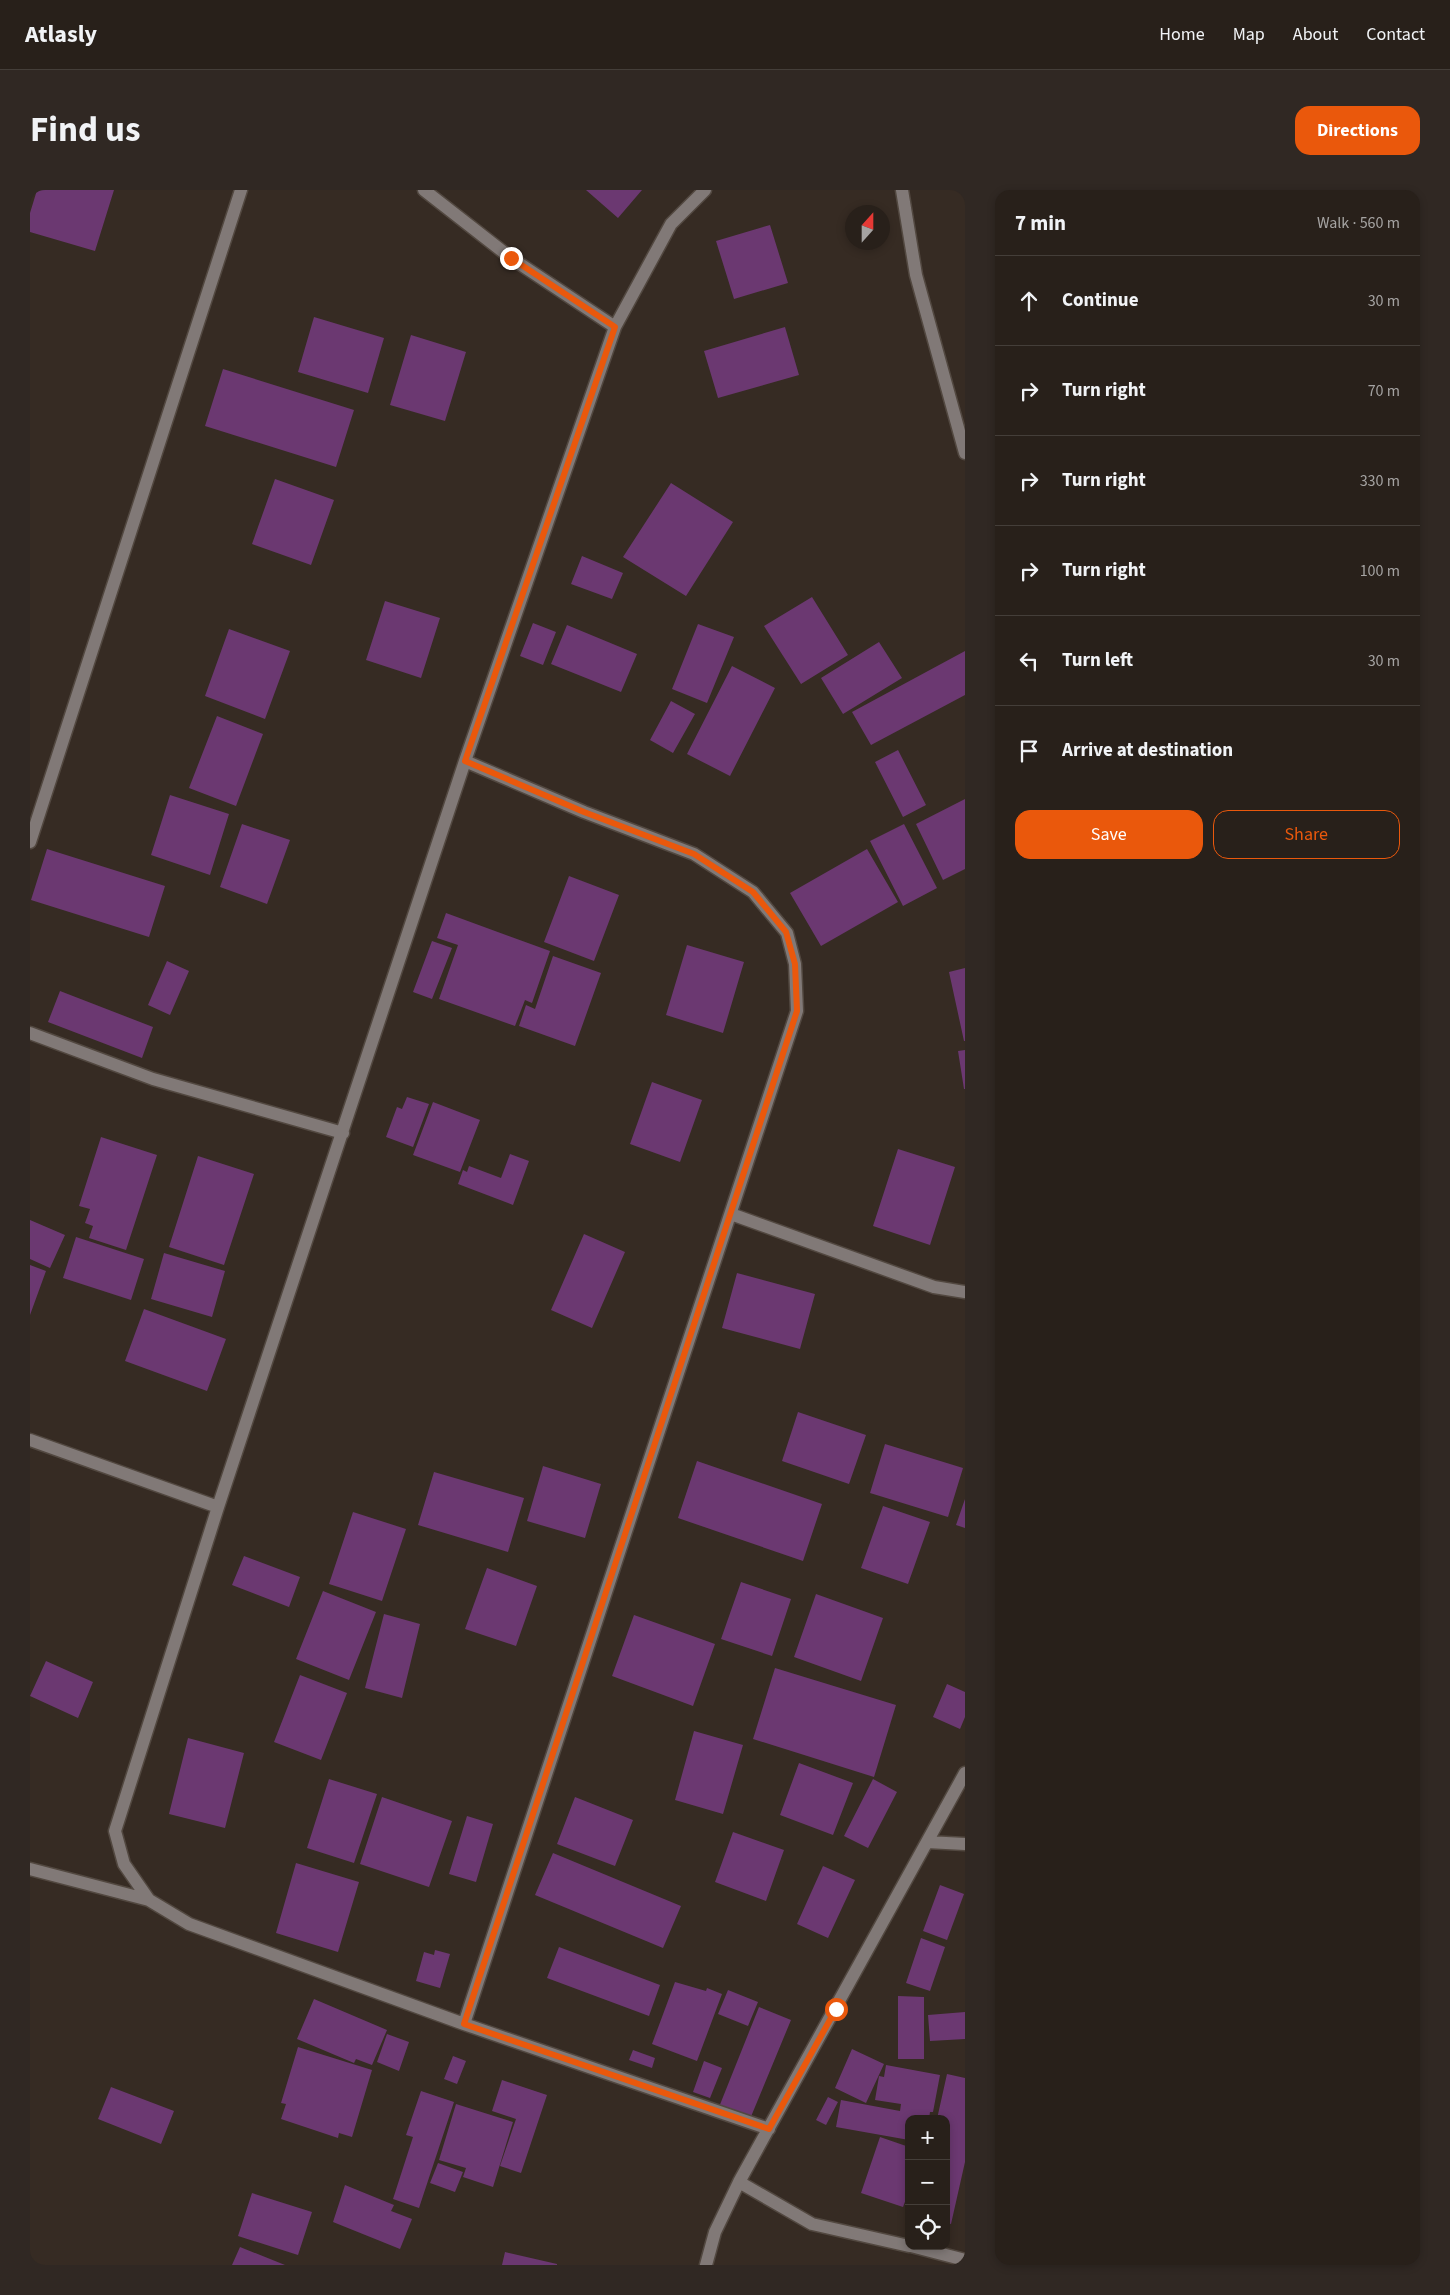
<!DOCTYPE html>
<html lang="en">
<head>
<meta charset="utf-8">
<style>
	:root { --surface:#28201a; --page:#302823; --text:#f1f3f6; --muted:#a5a3a2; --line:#443e39; --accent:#ea580c }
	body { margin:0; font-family:"Source Sans 3",sans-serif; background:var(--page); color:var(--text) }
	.controls { position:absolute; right:15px; bottom:15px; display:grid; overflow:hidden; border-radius:10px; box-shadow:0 2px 8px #0003 }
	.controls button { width:45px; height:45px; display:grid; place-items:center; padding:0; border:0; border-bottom:1px solid var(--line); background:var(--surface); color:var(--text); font:25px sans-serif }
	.compass { position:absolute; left:815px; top:15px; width:45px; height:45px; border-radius:50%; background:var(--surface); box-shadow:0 2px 8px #0003; rotate:21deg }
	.stop { position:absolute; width:15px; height:15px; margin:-11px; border:4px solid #ea580c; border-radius:50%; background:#fff }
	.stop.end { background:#ea580c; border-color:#fff; box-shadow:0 1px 5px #0008 }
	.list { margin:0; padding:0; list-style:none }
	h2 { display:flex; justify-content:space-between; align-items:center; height:65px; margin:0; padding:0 20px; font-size:21px }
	h2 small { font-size:16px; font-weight:400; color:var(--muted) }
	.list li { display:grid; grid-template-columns:32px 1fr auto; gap:15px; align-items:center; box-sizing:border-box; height:90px; padding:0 20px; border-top:1px solid var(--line) }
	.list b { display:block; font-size:19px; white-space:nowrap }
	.list em { font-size:16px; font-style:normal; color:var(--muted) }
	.actions { display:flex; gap:10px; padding:15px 20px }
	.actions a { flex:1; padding:11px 0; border:1px solid var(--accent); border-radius:15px; text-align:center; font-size:18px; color:var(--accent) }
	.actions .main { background:var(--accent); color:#fff }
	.icon { flex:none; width:28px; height:28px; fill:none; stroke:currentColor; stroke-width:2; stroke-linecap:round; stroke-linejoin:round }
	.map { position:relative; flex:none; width:935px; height:2075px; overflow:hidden; border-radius:15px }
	header { display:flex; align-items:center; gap:30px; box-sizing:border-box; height:70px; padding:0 25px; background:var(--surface); border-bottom:1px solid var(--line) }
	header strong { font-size:24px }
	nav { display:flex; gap:28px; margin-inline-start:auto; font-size:18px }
	.intro { display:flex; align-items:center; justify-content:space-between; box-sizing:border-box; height:120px; padding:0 30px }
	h1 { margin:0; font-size:35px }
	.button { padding:12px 22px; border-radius:15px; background:var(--accent); color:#fff; font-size:18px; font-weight:700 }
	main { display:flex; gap:30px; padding:0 30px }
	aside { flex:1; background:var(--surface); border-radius:15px; box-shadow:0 2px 8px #0003 }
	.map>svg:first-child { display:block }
	.building { fill:#6b3871 }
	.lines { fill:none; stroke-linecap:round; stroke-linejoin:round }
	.minor-casing { stroke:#524840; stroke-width:15 }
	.minor { stroke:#817977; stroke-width:12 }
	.route { stroke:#ea580c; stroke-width:6 }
</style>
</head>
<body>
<header>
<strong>Atlasly</strong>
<nav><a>Home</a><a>Map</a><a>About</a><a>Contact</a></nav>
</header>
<div class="intro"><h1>Find us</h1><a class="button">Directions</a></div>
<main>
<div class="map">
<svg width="935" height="2075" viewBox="0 0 935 2075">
	<rect width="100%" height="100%" fill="#362b23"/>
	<path class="building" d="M 7,0 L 84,0 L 65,61 L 0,42 L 0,23 Z
		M 556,0 L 612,0 L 588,28 Z
		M 740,35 L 758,93 L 704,109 L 686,51 Z
		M 284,127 L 354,148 L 338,203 L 268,182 Z
		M 755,137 L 769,185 L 688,208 L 674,161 Z
		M 381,145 L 436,162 L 415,231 L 360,215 Z
		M 193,179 L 324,220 L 306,277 L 175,236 Z
		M 245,289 L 304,310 L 281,375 L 222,354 Z
		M 641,293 L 703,332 L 656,406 L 593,367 Z
		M 552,366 L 593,383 L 582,409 L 541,394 Z
		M 782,407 L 818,465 L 771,494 L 734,436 Z
		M 355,411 L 410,428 L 391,488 L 336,470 Z
		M 503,433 L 526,442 L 513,475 L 490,466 Z
		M 668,434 L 704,447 L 677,513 L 642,499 Z
		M 537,435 L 607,464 L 591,502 L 521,474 Z
		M 199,439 L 260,461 L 235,529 L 175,506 Z
		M 849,452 L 872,488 L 813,524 L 791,488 Z
		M 935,461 L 935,505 L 841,555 L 822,522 Z
		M 702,476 L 745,498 L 700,586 L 657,564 Z
		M 641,511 L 665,524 L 643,563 L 620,550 Z
		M 187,526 L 233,544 L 206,616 L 159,598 Z
		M 868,560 L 896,615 L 873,627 L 845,572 Z
		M 140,605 L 199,624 L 180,685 L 121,665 Z
		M 935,609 L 935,679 L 913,690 L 886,634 Z
		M 212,634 L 260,650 L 237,714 L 190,697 Z
		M 874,634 L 907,698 L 873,716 L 840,651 Z
		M 17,659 L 135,696 L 119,747 L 1,710 Z
		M 837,659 L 868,712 L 791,756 L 760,703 Z
		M 539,686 L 589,705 L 564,771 L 514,752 Z
		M 416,723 L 520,761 L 502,813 L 495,810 L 485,836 L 409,809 L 428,755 L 407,748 Z
		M 402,751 L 422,758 L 402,809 L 383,802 Z
		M 657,755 L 714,772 L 693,843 L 636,825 Z
		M 523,766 L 571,783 L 545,856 L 489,836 L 496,815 L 505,819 Z
		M 137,771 L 159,781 L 140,825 L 118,815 Z
		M 935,778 L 935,851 L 934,851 L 919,782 Z
		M 30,801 L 123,837 L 112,868 L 18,832 Z
		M 935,860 L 935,899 L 934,899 L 928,861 Z
		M 622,892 L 672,910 L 650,972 L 600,954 Z
		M 377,907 L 399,914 L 383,957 L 356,947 L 367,917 L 372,919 Z
		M 403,912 L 450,930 L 430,982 L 383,965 Z
		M 71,947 L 127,965 L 96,1060 L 59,1048 L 63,1036 L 55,1033 L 60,1019 L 49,1016 Z
		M 868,959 L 925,977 L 900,1055 L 843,1036 Z
		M 480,964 L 499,971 L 483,1015 L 428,994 L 433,980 L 437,982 L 439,976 L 471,988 Z
		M 168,966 L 224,984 L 194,1075 L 139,1057 Z
		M 0,1030 L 35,1045 L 20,1078 L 0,1069 Z
		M 554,1044 L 595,1062 L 562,1138 L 521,1120 Z
		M 46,1047 L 114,1069 L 101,1110 L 33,1088 Z
		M 134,1063 L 195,1081 L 182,1127 L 121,1109 Z
		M 0,1075 L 16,1081 L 0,1125 Z
		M 707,1083 L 785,1104 L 770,1159 L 692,1138 Z
		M 114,1119 L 196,1149 L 177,1201 L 95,1171 Z
		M 768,1222 L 836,1245 L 819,1294 L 752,1271 Z
		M 855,1254 L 933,1278 L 918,1327 L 840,1303 Z
		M 667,1271 L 792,1314 L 773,1371 L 648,1328 Z
		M 513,1276 L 571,1294 L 555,1348 L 497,1331 Z
		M 404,1282 L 494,1308 L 478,1362 L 388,1335 Z
		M 935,1309 L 935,1338 L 926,1335 Z
		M 853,1316 L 900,1332 L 878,1394 L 831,1378 Z
		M 323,1322 L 376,1339 L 352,1411 L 299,1394 Z
		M 214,1366 L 270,1387 L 259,1417 L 202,1395 Z
		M 457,1378 L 507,1396 L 486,1456 L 435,1439 Z
		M 711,1392 L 761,1409 L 742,1466 L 691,1449 Z
		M 293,1401 L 346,1422 L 319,1490 L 266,1469 Z
		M 786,1404 L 853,1428 L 831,1491 L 764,1467 Z
		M 354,1424 L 390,1434 L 372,1508 L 335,1498 Z
		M 604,1425 L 685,1454 L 663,1516 L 582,1486 Z
		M 16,1471 L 63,1492 L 48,1528 L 0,1506 Z
		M 745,1478 L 866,1515 L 844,1587 L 723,1549 Z
		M 270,1485 L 317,1503 L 291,1570 L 244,1552 Z
		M 917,1494 L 935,1502 L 935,1527 L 930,1539 L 903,1527 Z
		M 664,1541 L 713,1555 L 693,1624 L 645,1610 Z
		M 158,1548 L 214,1563 L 195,1638 L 139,1624 Z
		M 769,1573 L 823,1593 L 803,1645 L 750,1625 Z
		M 299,1589 L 347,1604 L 324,1673 L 277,1658 Z
		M 843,1589 L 867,1602 L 838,1658 L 814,1646 Z
		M 352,1607 L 422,1631 L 399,1697 L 330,1674 Z
		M 545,1607 L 603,1630 L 585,1676 L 527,1654 Z
		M 437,1626 L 463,1634 L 446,1692 L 419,1684 Z
		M 703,1642 L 754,1660 L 736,1711 L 685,1692 Z
		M 523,1663 L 651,1716 L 633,1758 L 505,1705 Z
		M 266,1673 L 329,1692 L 308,1762 L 246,1743 Z
		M 793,1676 L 825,1690 L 798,1748 L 767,1734 Z
		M 910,1695 L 934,1704 L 917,1750 L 893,1741 Z
		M 891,1748 L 915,1757 L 900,1801 L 876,1793 Z
		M 529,1757 L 630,1795 L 619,1826 L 517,1788 Z
		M 405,1760 L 420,1764 L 410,1798 L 386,1791 L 394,1762 L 404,1765 Z
		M 645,1792 L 676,1801 L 677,1798 L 692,1804 L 667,1871 L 622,1854 Z
		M 698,1800 L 728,1812 L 718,1836 L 688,1824 Z
		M 868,1806 L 894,1807 L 894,1869 L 868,1869 Z
		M 284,1809 L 357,1840 L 342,1875 L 326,1869 L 324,1873 L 267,1849 Z
		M 729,1817 L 761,1830 L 720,1929 L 689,1917 Z
		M 935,1822 L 935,1849 L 900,1851 L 898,1825 Z
		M 357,1844 L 379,1852 L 369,1881 L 347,1872 Z
		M 268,1857 L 342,1880 L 322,1947 L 309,1943 L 308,1948 L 251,1929 L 256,1914 L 251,1913 Z
		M 822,1859 L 854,1874 L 836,1913 L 805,1898 Z
		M 603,1860 L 625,1868 L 622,1878 L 599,1870 Z
		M 423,1866 L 436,1871 L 427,1894 L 414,1889 Z
		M 674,1871 L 692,1878 L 680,1908 L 663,1902 Z
		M 856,1875 L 910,1885 L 903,1922 L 900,1922 L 899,1929 L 879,1929 L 879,1950 L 806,1937 L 811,1910 L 870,1921 L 871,1914 L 845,1910 L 849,1886 L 854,1887 Z
		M 917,1884 L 935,1888 L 935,1972 L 921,2034 L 916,2033 L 916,1929 L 907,1929 Z
		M 472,1890 L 517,1905 L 491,1983 L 470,1976 L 486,1929 L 462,1921 Z
		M 81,1897 L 144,1921 L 131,1954 L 68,1929 Z
		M 391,1901 L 424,1912 L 389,2018 L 363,2009 L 383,1947 L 376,1945 Z
		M 798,1907 L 808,1912 L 796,1935 L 786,1930 Z
		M 426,1914 L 483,1932 L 463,1997 L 433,1987 L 436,1978 L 409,1970 Z
		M 850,1947 L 879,1957 L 879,2001 L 873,2017 L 831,2003 Z
		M 408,1973 L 433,1982 L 425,2002 L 400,1993 Z
		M 315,1995 L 364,2015 L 361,2021 L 382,2029 L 370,2059 L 303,2032 Z
		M 222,2003 L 282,2022 L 268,2065 L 208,2046 Z
		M 210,2057 L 255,2075 L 202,2075 Z
		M 475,2062 L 527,2074 L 527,2075 L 472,2075 Z"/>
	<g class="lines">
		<g class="minor-casing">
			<path id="minor" d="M 394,0 L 481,68 L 585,137
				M 675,0 L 641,34 L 585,137 L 435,571 L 188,1317 L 85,1641 L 94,1674 L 119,1710 L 159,1734 L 434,1834 L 739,1939
				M 872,0 L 886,85 L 935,263
				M 0,652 L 211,0
				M 0,843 L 123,889 L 313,943
				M 701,1024 L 904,1097 L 935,1102
				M 0,1250 L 188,1317
				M 897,1652 L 935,1654
				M 0,1679 L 119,1710
				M 434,1834 L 767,821 L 765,774 L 757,743 L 723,702 L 664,664 L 554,622 L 435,571
				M 709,1992 L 782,2034 L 879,2056
				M 881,2056 L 935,2070
				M 676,2075 L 685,2042 L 709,1992 L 935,1583"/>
		</g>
		<use href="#minor" class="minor"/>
	</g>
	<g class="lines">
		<path class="route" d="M 481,68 L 585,137 L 435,571 L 554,622 L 664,664 L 723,702 L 756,742 L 765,774 L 767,821 L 434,1834 L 739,1939 L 806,1819"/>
	</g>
</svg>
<div class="controls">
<button>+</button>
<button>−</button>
<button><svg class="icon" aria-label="locate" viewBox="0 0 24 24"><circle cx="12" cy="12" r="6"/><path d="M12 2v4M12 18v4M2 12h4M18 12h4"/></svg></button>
</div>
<svg class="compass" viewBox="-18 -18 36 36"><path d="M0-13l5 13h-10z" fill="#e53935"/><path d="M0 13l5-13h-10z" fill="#a5a3a2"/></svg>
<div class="stop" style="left:806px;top:1819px"></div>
<div class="stop end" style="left:481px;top:68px"></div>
</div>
<aside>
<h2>7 min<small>Walk · 560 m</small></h2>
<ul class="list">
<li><svg class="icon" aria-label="ahead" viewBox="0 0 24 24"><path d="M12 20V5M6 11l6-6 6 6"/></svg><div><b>Continue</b></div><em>30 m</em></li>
<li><svg class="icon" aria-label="right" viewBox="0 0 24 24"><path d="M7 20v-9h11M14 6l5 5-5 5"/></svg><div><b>Turn right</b></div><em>70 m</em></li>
<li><svg class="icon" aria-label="right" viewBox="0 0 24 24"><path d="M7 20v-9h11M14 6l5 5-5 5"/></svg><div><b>Turn right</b></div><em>330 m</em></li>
<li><svg class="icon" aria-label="right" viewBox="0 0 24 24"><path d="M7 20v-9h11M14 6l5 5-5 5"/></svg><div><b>Turn right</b></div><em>100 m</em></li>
<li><svg class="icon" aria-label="left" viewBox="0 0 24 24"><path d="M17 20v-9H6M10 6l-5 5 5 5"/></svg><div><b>Turn left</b></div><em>30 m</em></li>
<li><svg class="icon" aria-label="arrive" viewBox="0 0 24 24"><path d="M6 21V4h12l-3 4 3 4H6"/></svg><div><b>Arrive at destination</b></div></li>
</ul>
<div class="actions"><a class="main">Save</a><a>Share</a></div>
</aside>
</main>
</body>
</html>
